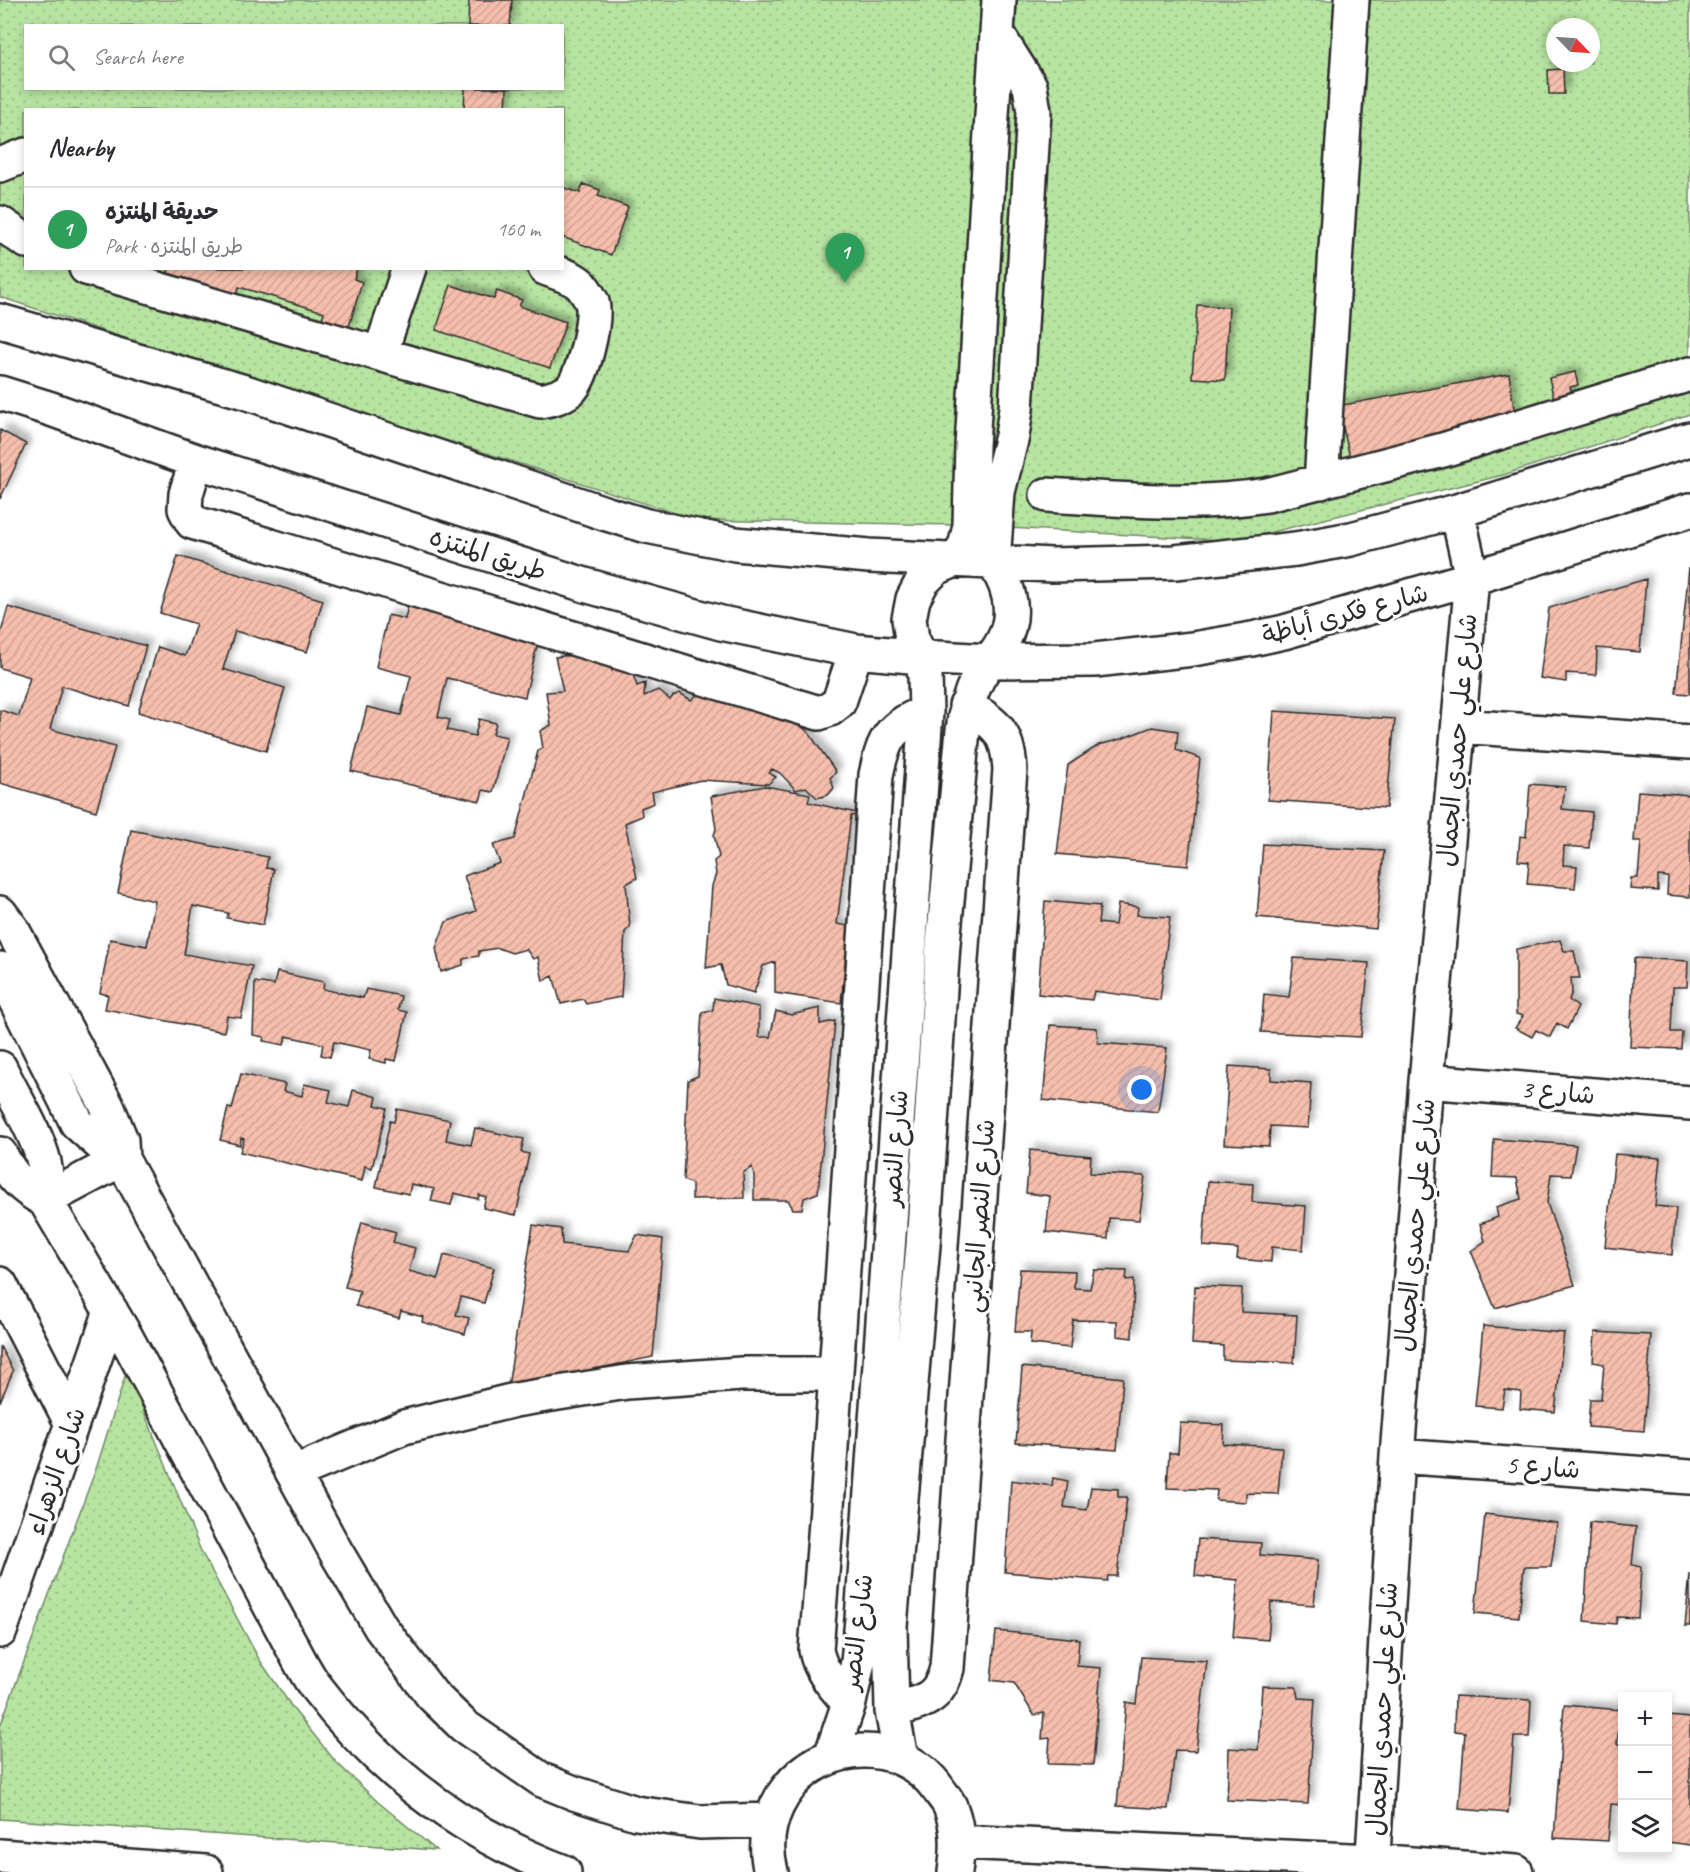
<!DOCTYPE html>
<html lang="en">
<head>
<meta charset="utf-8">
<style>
	:root { --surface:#fff; --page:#f7f7f7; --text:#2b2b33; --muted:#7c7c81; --line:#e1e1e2; --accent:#111827 }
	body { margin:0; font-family:Caveat,"Playpen Sans Arabic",sans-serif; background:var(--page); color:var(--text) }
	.controls { position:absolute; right:18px; bottom:18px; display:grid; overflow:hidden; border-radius:0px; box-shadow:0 3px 9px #0003 }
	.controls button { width:54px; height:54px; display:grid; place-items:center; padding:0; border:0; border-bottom:2px solid var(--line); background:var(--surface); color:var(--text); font:30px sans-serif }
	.compass { position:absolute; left:1546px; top:18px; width:54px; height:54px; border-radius:50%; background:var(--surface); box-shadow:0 3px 9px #0003; rotate:115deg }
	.you { position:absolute; left:1142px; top:1090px; width:21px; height:21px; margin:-15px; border:4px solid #fff; border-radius:50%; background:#1a73e8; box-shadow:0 0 0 9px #1a73e833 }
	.badge { display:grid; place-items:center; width:39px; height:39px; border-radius:50%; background:var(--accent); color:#fff; font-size:20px; font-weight:700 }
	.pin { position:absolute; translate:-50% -50px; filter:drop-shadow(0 2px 3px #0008) }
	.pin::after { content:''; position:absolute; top:32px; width:21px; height:18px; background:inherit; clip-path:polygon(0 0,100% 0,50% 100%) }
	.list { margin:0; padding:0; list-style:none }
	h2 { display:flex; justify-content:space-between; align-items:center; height:78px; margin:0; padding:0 24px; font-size:26px }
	h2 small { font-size:20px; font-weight:400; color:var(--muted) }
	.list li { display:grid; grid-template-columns:39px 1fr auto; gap:18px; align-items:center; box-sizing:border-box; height:84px; padding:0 24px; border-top:2px solid var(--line) }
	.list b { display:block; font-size:22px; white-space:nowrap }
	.list p { margin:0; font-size:20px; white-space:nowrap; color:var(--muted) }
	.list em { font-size:20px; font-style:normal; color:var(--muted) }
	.icon { flex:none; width:33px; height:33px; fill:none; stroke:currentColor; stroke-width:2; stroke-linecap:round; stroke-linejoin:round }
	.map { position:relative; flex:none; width:1690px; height:1872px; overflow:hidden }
	.search { position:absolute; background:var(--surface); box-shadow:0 3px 9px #0003; left:24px; top:24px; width:540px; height:66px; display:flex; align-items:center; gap:15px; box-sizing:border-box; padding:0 21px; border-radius:0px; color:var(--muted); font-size:22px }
	.panel { position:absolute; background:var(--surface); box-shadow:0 3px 9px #0003; left:24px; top:108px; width:540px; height:162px; border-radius:0px }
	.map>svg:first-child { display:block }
	.park { fill:url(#park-dots); stroke:#718866; stroke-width:1.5; fill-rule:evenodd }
	.building { fill:url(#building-hatch); stroke:#2b2b2b; stroke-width:1.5; filter:url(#shadow) }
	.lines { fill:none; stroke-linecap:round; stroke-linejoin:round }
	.minor-casing { stroke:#2b2b2b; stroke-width:38 }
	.minor { stroke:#fff; stroke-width:33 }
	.labels { text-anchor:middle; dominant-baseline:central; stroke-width:6; stroke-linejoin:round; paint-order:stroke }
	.street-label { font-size:26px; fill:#2b2b2b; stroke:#fff }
</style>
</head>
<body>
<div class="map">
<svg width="1690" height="1872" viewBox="0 0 1690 1872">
	<defs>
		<pattern id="park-dots" width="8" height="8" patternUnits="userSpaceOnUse" patternTransform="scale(1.5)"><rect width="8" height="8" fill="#b7e4a1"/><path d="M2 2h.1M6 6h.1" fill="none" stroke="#9ec48b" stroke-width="1.8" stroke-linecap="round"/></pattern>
		<pattern id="building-hatch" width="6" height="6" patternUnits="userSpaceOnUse" patternTransform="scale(1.5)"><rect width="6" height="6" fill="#f6beac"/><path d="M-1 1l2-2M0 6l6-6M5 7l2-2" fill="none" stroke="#d3a394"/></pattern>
		<filter id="shadow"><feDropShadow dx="5.5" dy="-5.5" stdDeviation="3" flood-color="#0004"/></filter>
	</defs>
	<rect width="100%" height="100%" fill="#fff"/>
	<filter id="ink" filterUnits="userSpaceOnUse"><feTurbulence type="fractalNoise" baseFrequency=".0167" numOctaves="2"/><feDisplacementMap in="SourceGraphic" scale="12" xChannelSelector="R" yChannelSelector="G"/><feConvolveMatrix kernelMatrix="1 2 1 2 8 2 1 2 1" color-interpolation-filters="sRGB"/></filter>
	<g filter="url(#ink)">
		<path class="park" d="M 0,0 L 1690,0 L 1690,414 L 1503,475 L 1236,541 L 955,525 L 697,520 L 158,349 L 0,297 ZM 26,26 L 562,26 L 562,88 L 26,88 ZM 1555,27 L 1591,27 L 1591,63 L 1555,63 ZM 26,110 L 562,110 L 562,268 L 26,268 Z
			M 127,1370 L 201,1551 L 259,1659 L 294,1710 L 335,1761 L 378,1802 L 436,1850 L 0,1819 L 0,1726 L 97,1466 Z"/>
		<path class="building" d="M 469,0 L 512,0 L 510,26 L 468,26 Z
			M 1563,69 L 1564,94 L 1549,94 L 1548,70 Z
			M 465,88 L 507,88 L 506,110 L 464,110 Z
			M 583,184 L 600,190 L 598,196 L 628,207 L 611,255 L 562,237 L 562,187 L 580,193 Z
			M 169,268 L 357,268 L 354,279 L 362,282 L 348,330 L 321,322 L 324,312 L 239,287 L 236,296 L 167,275 Z
			M 451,285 L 494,299 L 497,291 L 522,300 L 519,306 L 566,322 L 550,368 L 436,330 Z
			M 1197,305 L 1229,307 L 1225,380 L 1192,378 Z
			M 1575,372 L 1578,385 L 1570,387 L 1574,403 L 1556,408 L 1549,378 Z
			M 1509,374 L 1516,423 L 1352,466 L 1338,406 Z
			M 0,430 L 26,444 L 0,499 Z
			M 178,556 L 323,600 L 307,652 L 235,631 L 223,669 L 285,688 L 266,751 L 138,712 L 158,647 L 185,656 L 196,624 L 160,613 Z
			M 1689,568 L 1690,568 L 1690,694 L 1676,693 Z
			M 1646,579 L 1640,652 L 1597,648 L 1596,675 L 1566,673 L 1566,682 L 1540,678 L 1549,608 Z
			M 409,601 L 538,642 L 525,697 L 447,678 L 438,717 L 450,720 L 447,730 L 475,736 L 479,719 L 496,723 L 493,734 L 507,737 L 493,792 L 483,790 L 480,801 L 351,771 L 367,707 L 401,715 L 411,676 L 376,667 L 388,615 L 405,619 Z
			M 8,607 L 146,646 L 129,706 L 62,686 L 50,729 L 115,747 L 96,811 L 0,783 L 0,710 L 19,716 L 30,677 L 0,668 L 0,636 Z
			M 582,654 L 609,661 L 612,671 L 622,663 L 632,672 L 637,686 L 645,683 L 644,696 L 658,690 L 670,700 L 673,696 L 680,693 L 691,700 L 704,689 L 793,719 L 809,733 L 836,772 L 830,778 L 834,788 L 828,795 L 817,798 L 806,787 L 796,790 L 780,773 L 772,769 L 769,773 L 776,777 L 768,784 L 701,780 L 652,792 L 654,803 L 641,808 L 642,816 L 625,823 L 637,878 L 626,884 L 630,927 L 625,932 L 621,997 L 586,1004 L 583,999 L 561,1004 L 553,976 L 543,981 L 538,957 L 533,959 L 526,949 L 512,953 L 498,948 L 479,951 L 479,956 L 463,959 L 463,965 L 441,972 L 436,948 L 446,922 L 476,911 L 464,876 L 500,863 L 493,845 L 515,839 L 538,751 L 543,748 L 540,731 L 551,725 L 546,692 L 563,691 L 555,657 Z
			M 1274,711 L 1395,719 L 1386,808 L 1268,800 Z
			M 1152,727 L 1178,731 L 1176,750 L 1200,758 L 1188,866 L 1057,854 L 1068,765 L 1099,745 L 1121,739 Z
			M 1530,784 L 1565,787 L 1562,809 L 1592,812 L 1589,848 L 1564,846 L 1563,865 L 1577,866 L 1575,888 L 1527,884 L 1529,862 L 1518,861 L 1520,836 L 1526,837 Z
			M 765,786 L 810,794 L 808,802 L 861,814 L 851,816 L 837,924 L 849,926 L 841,1003 L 775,993 L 775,962 L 763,966 L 754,993 L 726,985 L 721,965 L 706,968 L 712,886 L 716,874 L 714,861 L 719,857 L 714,835 L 716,829 L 711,796 Z
			M 1638,791 L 1690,795 L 1690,897 L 1667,895 L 1668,877 L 1658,876 L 1658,891 L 1630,889 L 1631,878 L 1638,878 L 1641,841 L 1634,841 Z
			M 131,830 L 268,857 L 266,868 L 274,869 L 263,925 L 227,918 L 228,913 L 193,906 L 184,954 L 252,966 L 241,1018 L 227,1016 L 224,1032 L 105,1009 L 108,995 L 100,993 L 110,939 L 147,946 L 155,901 L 118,893 Z
			M 1263,844 L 1384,851 L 1376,929 L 1257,917 Z
			M 1045,901 L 1100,906 L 1098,923 L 1115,925 L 1118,904 L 1138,907 L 1137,915 L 1170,917 L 1160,1000 L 1094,991 L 1092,1000 L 1038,994 Z
			M 1560,940 L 1564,951 L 1574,951 L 1580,978 L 1571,978 L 1572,992 L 1569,1000 L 1578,1007 L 1567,1029 L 1557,1023 L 1550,1037 L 1536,1030 L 1532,1037 L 1515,1028 L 1523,1016 L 1516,1014 L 1516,949 Z
			M 1294,958 L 1369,963 L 1361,1037 L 1261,1032 L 1264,994 L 1289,997 Z
			M 1634,958 L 1688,961 L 1687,987 L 1673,987 L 1671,1032 L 1682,1032 L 1681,1049 L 1630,1047 Z
			M 277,972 L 324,982 L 323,989 L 363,998 L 366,989 L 401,996 L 398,1010 L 407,1012 L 396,1061 L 386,1059 L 386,1063 L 369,1059 L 371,1050 L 334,1042 L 330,1057 L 321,1055 L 323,1044 L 286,1036 L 284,1045 L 263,1041 L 264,1037 L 253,1035 L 255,982 L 274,985 Z
			M 714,998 L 759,1007 L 759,1037 L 770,1037 L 776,1011 L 791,1015 L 820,1008 L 820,1024 L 835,1021 L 818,1193 L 804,1198 L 802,1209 L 793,1209 L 788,1200 L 754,1200 L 754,1175 L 752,1167 L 743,1173 L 744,1198 L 692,1199 L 692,1184 L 683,1180 L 688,1080 L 698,1076 L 702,1012 L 713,1010 Z
			M 1050,1025 L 1097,1028 L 1098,1043 L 1167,1048 L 1158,1112 L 1043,1100 Z
			M 1229,1066 L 1271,1069 L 1271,1080 L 1311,1083 L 1308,1128 L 1270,1126 L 1269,1146 L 1224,1144 Z
			M 241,1074 L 285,1084 L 283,1091 L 302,1096 L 304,1084 L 331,1090 L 328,1102 L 349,1107 L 353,1090 L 377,1097 L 375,1105 L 387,1108 L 372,1168 L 365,1166 L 362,1181 L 240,1152 L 244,1139 L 241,1138 L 240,1145 L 220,1140 L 228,1108 L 232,1109 Z
			M 397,1109 L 450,1120 L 446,1140 L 471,1145 L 475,1128 L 524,1139 L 521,1152 L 529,1154 L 516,1215 L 483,1208 L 486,1197 L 479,1195 L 478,1199 L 454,1193 L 451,1205 L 431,1201 L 434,1189 L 411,1184 L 409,1194 L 376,1187 L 390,1121 L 394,1122 Z
			M 1494,1139 L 1576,1145 L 1571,1175 L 1551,1174 L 1547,1203 L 1575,1285 L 1495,1308 L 1471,1251 L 1485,1241 L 1480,1224 L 1498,1217 L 1496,1207 L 1521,1199 L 1517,1178 L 1492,1177 Z
			M 1030,1150 L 1091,1156 L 1090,1173 L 1145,1176 L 1139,1220 L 1109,1218 L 1108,1239 L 1046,1232 L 1050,1196 L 1026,1193 Z
			M 1615,1154 L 1660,1158 L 1655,1206 L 1676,1208 L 1672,1255 L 1605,1247 Z
			M 1208,1181 L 1253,1184 L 1252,1202 L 1306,1206 L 1303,1250 L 1272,1247 L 1271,1262 L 1237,1259 L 1238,1249 L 1203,1246 Z
			M 362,1222 L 396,1232 L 393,1242 L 415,1248 L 409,1271 L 438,1279 L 444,1255 L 494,1268 L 484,1303 L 461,1297 L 456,1315 L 469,1318 L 465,1334 L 422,1322 L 423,1317 L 401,1311 L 399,1318 L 356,1306 L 360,1291 L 345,1287 Z
			M 533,1225 L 561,1229 L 562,1244 L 629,1251 L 637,1235 L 663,1239 L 653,1357 L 508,1387 Z
			M 1020,1269 L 1075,1271 L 1074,1288 L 1090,1289 L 1094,1270 L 1127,1271 L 1126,1280 L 1134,1279 L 1132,1338 L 1117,1336 L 1117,1321 L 1073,1320 L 1070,1348 L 1030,1344 L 1031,1332 L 1015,1332 Z
			M 1195,1286 L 1242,1288 L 1241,1312 L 1297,1315 L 1294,1363 L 1223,1360 L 1223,1346 L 1192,1344 Z
			M 1483,1326 L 1564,1333 L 1555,1412 L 1520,1409 L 1521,1392 L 1505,1390 L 1502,1408 L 1475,1406 Z
			M 1595,1332 L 1651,1335 L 1644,1431 L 1588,1427 L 1590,1399 L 1601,1399 L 1604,1364 L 1593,1362 Z
			M 0,1346 L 13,1371 L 0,1402 Z
			M 1022,1367 L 1123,1378 L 1117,1450 L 1016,1443 Z
			M 1180,1423 L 1224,1425 L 1223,1444 L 1282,1447 L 1278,1494 L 1246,1493 L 1246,1502 L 1216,1500 L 1217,1490 L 1167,1488 L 1169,1453 L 1178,1453 Z
			M 1053,1478 L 1068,1481 L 1064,1507 L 1087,1510 L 1091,1487 L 1118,1489 L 1118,1497 L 1127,1497 L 1117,1576 L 1108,1576 L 1107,1581 L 1005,1572 L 1011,1480 L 1052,1486 Z
			M 1485,1514 L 1557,1523 L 1551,1567 L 1524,1567 L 1519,1617 L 1475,1613 Z
			M 1590,1522 L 1636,1527 L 1632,1565 L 1641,1567 L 1638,1618 L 1617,1617 L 1616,1624 L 1584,1621 Z
			M 1198,1539 L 1261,1543 L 1260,1555 L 1318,1560 L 1314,1605 L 1271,1602 L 1268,1640 L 1233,1637 L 1238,1580 L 1195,1576 Z
			M 1690,1574 L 1690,1626 L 1685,1626 Z
			M 996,1631 L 1079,1639 L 1077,1666 L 1101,1668 L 1093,1765 L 1048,1764 L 1050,1738 L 1042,1739 L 1044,1713 L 1034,1715 L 1014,1683 L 991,1680 Z
			M 1141,1657 L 1207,1661 L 1196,1751 L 1175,1750 L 1168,1809 L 1117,1806 L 1126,1702 L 1136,1704 Z
			M 1262,1686 L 1296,1687 L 1298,1698 L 1315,1699 L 1308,1804 L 1227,1800 L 1229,1748 L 1258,1750 Z
			M 1455,1696 L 1531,1700 L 1529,1737 L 1514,1737 L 1508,1813 L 1459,1809 L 1465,1732 L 1454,1731 Z
			M 1564,1705 L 1621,1710 L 1617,1744 L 1622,1744 L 1622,1805 L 1611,1804 L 1608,1841 L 1554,1838 Z
			M 1669,1716 L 1690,1718 L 1690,1845 L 1668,1842 Z"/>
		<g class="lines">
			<g class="minor-casing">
				<path id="minor" d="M 0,165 L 26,155
					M 0,223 L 26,241
					M 86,268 L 540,401 C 551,399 561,397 570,390 C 583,378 597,319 592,302 C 590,298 585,290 582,286 C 574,277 557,273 545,268
					M 0,321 L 245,392 L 604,513 L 647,526 L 735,544 L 869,556 L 1052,565 L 1175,562 L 1296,549 L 1351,539 L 1457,511 L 1690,439
					M 380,354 L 409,268
					M 0,393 L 51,409 L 196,461 L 585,585 L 721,623 L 856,651 L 921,657 L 989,661 L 1095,660 L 1193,649 L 1252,639 L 1284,632 L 1472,578 L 1690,510
					M 196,461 L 186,494 L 185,509 L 192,522 L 819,713 L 830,709 L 839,702 L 856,651
					M 1321,482 L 1352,0
					M 1047,495 C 1121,499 1194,507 1267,495 L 1443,450 L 1690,374
					M 993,562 L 998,492 L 1012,436 L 1016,409 L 1034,112 L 1030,86 L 997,34
					M 1459,726 L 1690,742
					M 0,913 L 12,929 L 107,1106 L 121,1140 L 122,1159 L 336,1552 L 381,1628 L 432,1695 L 464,1726 L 542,1780 L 574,1793 L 636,1813 L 700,1822 L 771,1820
					M 0,969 L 77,1123 L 106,1149 L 122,1159
					M 0,1068 C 14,1098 36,1131 44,1162 C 47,1175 46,1187 45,1200
					M 1426,1081 L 1690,1103
					M 0,1154 C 11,1176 23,1189 45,1200 L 126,1337 L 288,1639 C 297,1655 305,1673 316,1687 C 381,1772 464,1834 564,1872
					M 45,1200 L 122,1159
					M 0,1284 L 72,1424
					M 1397,1456 L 1690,1477
					M 293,1473 L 404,1427 L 515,1400 L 627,1382 L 741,1374 L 835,1374
					M 0,1631 L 111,1311
					M 849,1703 C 835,1687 820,1672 816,1650 L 826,1522 L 876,775 C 884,737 890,727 926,712
					M 892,1711 C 921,1702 939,1701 947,1668 L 1010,769 C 1008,734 997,723 966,706
					M 831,1756 L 849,1703 L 858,1662 L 862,1619 L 926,712 L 925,675 L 921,657 L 912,639 L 909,619 L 913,599 L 922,582 L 936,568 L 955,560 L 962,552 L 966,543 L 970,526 L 972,446 L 999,0
					M 901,1758 L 892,1711 L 890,1626 L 923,1245 L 943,944 L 963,730 C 965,713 969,696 977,680 C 984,666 996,655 1003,641 C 1017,614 1010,586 993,562
					M 959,1842 L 1373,1861 L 1516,1872
					M 0,1856 L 206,1872
					M 771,1872 C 765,1849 767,1827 777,1806 C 808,1741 898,1731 939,1790 C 943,1796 949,1802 951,1809 C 959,1830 958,1850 955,1872
					M 1372,1872 L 1397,1456 L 1426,1081 L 1472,578 L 1457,511"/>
			</g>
			<use href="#minor" class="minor"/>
		</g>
	</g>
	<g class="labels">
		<g class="street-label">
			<text transform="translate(488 554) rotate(18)">طريق المنتزه</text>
			<text transform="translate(1345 614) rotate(-15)">شارع فكرى أباظة</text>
			<text transform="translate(1457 740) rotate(-85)">شارع علي حمدي الجمال</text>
			<text transform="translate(1558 1092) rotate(5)">شارع 3</text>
			<text transform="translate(895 1148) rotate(-86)">شارع النصر</text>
			<text transform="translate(979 1216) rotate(-86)">شارع النصر الجانبى</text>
			<text transform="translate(1415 1225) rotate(-85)">شارع علي حمدي الجمال</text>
			<text transform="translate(1543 1467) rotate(4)">شارع 5</text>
			<text transform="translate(56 1471) rotate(-71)">شارع الزهراء</text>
			<text transform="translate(857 1632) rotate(-83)">شارع النصر</text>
			<text transform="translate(1382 1709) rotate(-87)">شارع علي حمدي الجمال</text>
		</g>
	</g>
</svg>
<div class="controls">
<button>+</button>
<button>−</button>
<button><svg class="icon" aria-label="layers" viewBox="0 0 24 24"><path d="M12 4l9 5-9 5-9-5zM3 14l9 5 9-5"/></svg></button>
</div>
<svg class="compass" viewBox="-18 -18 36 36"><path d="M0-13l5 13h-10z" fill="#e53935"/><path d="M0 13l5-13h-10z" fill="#7c7c81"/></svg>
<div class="you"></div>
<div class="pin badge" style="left:845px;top:283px;background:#2e9e5b">1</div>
<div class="search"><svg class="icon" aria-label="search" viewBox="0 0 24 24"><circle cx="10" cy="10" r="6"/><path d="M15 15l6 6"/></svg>Search here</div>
<section class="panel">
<h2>Nearby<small></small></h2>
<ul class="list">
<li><span class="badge" style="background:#2e9e5b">1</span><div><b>حديقة المنتزه</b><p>Park · طريق المنتزه</p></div><em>160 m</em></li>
</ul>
</section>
</div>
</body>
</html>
